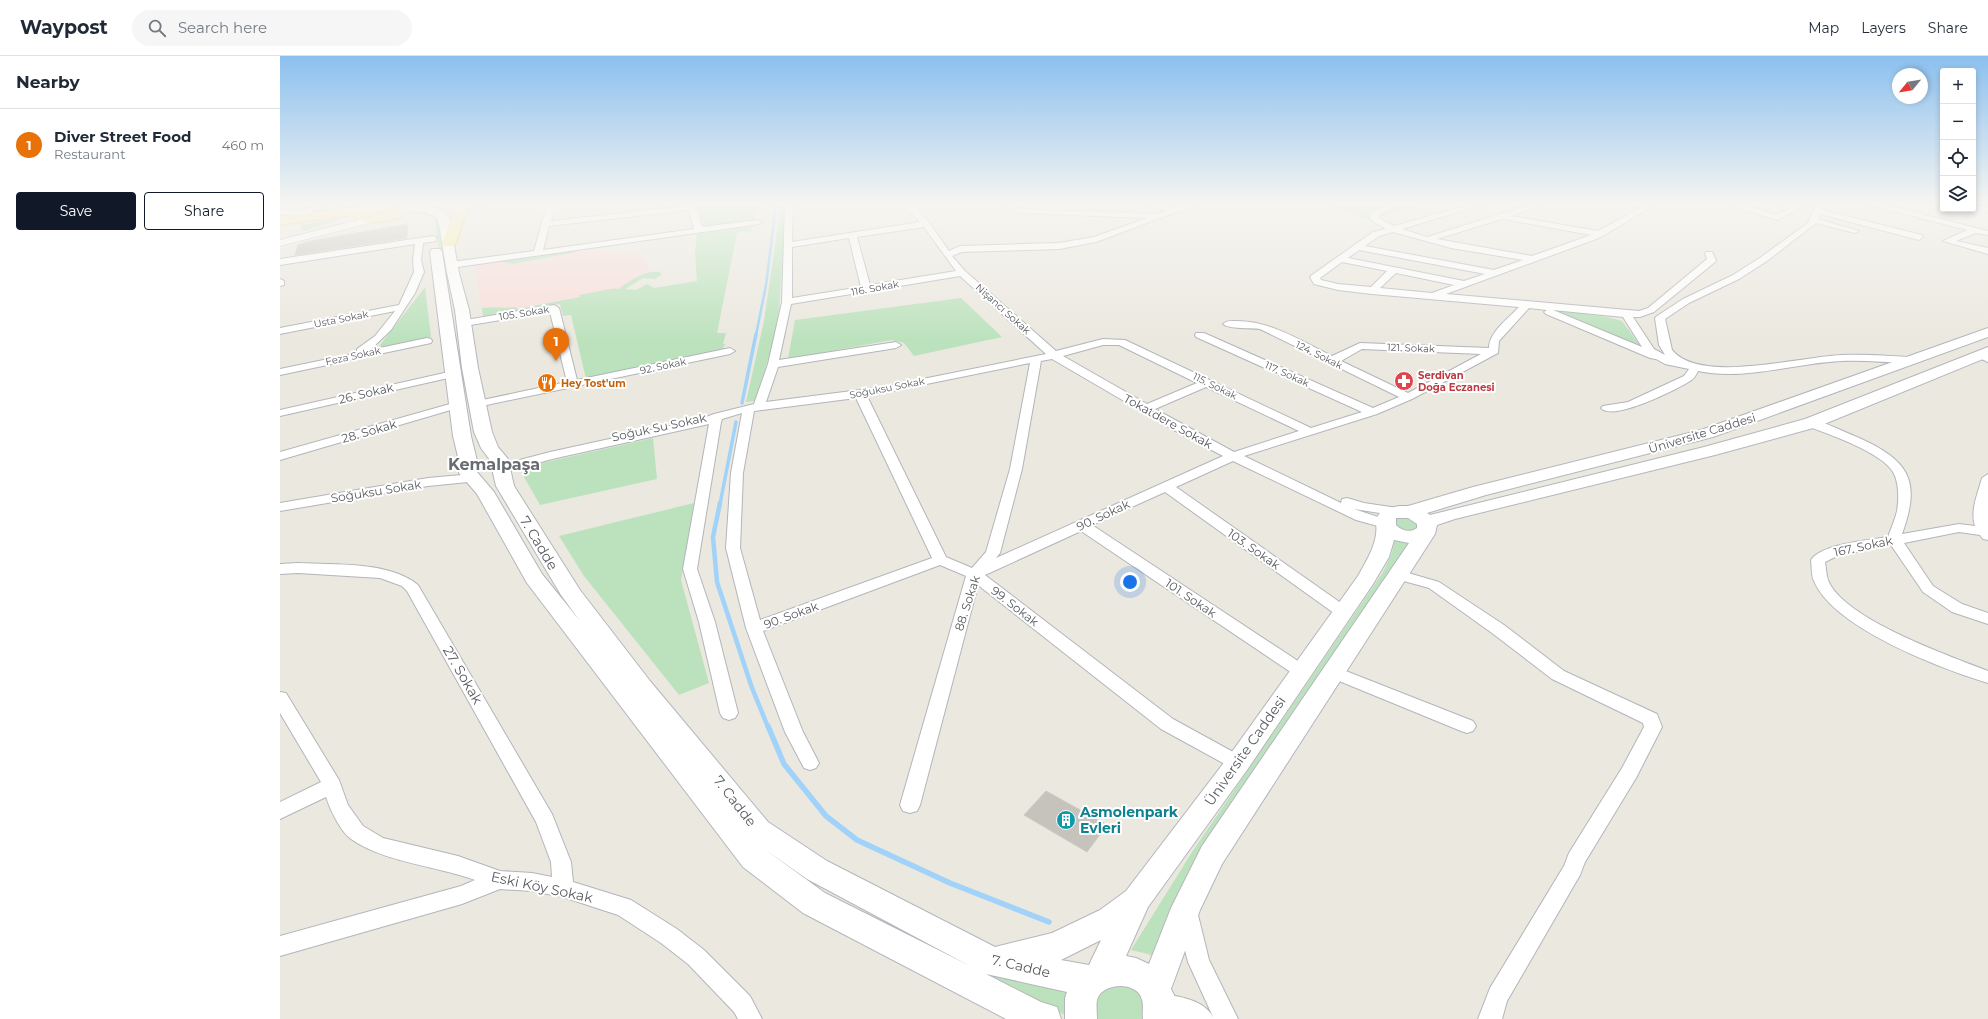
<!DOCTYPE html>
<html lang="en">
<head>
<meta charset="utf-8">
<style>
	:root { --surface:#fff; --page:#f6f6f7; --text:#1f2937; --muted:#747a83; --line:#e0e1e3; --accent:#111827 }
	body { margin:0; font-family:Montserrat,sans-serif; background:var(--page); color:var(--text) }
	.controls { position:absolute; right:12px; top:12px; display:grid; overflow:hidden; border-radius:4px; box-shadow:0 2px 6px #0003 }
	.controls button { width:36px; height:36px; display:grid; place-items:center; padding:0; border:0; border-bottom:1px solid var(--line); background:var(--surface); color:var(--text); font:20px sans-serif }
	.compass { position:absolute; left:1612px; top:12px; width:36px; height:36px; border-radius:50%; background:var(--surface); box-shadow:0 2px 6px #0003; rotate:240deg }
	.you { position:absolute; left:850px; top:526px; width:14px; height:14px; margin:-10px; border:3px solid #fff; border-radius:50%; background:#1a73e8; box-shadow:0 0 0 6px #1a73e833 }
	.badge { display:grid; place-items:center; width:26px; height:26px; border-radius:50%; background:var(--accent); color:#fff; font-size:13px; font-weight:700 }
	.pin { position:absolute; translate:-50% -33px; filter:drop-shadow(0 1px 2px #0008) }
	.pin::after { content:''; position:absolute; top:21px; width:14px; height:12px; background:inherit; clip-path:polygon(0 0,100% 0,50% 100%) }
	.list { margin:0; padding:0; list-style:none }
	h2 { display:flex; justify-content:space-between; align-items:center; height:52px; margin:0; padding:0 16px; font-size:17px }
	h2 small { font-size:13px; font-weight:400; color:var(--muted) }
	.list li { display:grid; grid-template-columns:26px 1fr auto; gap:12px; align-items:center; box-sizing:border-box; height:72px; padding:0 16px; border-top:1px solid var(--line) }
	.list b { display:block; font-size:15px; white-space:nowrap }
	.list p { margin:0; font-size:13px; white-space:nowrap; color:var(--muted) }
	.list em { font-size:13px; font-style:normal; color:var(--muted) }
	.actions { display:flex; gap:8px; padding:12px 16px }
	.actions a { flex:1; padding:9px 0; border:1px solid var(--accent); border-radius:4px; text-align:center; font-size:14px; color:var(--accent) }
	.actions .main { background:var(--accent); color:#fff }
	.icon { flex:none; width:22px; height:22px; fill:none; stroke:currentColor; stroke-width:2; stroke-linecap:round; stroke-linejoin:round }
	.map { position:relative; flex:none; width:1708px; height:963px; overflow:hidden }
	header { display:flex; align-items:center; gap:24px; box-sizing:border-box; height:56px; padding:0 20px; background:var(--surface); border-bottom:1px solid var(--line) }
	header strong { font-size:19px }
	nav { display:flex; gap:22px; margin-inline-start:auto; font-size:14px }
	.search { width:280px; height:36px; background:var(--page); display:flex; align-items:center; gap:10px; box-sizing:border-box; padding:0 14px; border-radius:22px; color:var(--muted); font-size:15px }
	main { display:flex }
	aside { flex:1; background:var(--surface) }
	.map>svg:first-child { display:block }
	.medical { fill:#f9deda }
	.green { fill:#bce2bd }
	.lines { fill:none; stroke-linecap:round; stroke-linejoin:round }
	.stream-far3 { stroke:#a0d2fa; stroke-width:2.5 }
	.stream-far2 { stroke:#a0d2fa; stroke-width:3.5 }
	.stream-far1 { stroke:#a0d2fa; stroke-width:4.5 }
	.stream { stroke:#a0d2fa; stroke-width:5.5 }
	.building { fill:#c6c3bd; stroke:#cfcabe }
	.minor-casing { stroke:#b2b5ba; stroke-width:2 }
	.tertiary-casing { stroke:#b2b5ba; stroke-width:1 }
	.secondary-casing { stroke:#b3b6bc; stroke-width:2 }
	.primary-casing { stroke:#e9c35a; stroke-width:2 }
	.minor { fill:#fff; fill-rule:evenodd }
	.tertiary { fill:#fff; fill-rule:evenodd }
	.secondary { fill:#fff; fill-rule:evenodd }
	.primary { fill:#faeea5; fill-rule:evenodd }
	.labels { text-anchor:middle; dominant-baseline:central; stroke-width:4; stroke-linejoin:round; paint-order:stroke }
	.far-street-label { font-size:10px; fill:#585c60; stroke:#fff }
	.far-health-label { font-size:10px; font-weight:bold; fill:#be3a42; stroke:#fff; text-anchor:start }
	.far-food-label { font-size:10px; font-weight:bold; fill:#c56008; stroke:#fff; text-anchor:start }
	.street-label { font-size:12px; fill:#585c60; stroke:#fff }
	.near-street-label { font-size:14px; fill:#585c60; stroke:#fff }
	.near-culture-label { font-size:14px; font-weight:bold; fill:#0d838f; stroke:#fff; text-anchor:start }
	.district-label { font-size:16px; font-weight:bold; fill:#696d72; stroke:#fff }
</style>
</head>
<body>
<header>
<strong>Waypost</strong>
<div class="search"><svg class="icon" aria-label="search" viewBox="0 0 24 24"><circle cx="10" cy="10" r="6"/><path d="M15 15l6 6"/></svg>Search here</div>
<nav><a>Map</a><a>Layers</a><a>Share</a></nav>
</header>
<main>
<aside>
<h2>Nearby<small></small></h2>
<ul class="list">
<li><span class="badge" style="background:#e8710a">1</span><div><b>Diver Street Food</b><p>Restaurant</p></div><em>460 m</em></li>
</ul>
<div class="actions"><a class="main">Save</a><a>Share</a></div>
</aside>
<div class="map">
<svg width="1708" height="963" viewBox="0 0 1708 963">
	<rect width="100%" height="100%" fill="#ebe8df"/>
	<path class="medical" d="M 319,192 L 324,195 L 359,199 L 364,201 L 369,213 L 338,233 L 299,239 L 300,241 L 237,253 L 236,251 L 224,253 L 213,250 L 202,252 L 194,209 L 218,205 L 233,208 Z"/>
	<path class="green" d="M 417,149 L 477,149 L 474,164 L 425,170 Z
		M 501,149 L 506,149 L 499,254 L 493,287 L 475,345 L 466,346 L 484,265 Z
		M 1051,149 L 1139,149 L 1090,164 Z
		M 139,152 L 157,160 L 167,217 L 163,218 L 154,162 L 147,159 L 131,157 Z
		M 58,163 L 61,163 L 24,175 L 20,169 Z
		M 466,170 L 472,171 L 471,176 L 463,175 L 457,177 L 437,277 L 446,277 L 443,288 L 445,288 L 443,293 L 424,299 L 306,323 L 291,259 L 283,260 L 280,248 L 203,261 L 202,252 C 214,250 224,253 236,251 L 237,253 L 300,241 L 299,239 L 336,232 L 334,233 L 338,233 C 350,226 362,214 380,216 L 381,219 L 375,223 L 363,222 L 345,233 L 356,234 L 367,228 L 374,232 L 417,225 L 415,197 L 417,177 Z
		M 306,192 L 292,197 L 233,208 L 218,205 Z
		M 145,231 L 151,281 L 97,293 Z
		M 681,242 L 722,281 L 634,300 L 624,287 L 612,284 L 508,303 L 515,264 Z
		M 1284,255 L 1327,261 L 1342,265 L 1359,288 L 1355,289 L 1280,257 Z
		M 373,382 L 377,423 L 260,449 L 244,421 L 244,416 L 253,409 Z
		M 414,447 L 401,524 L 429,627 L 399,639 L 304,520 L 279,480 Z
		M 1127,460 L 1138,466 L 1138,472 L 1127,475 L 1115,469 L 1116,463 Z
		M 1115,482 L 1130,485 L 918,799 C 900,832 889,867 878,903 L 868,898 L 851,894 L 912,796 L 1103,516 L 1112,497 Z
		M 690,905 L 793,928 L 785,959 L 687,912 Z
		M 850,928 L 864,942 L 865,963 L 813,963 L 812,947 L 823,931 Z"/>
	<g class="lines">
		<path class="stream-far3" d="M 476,279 L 486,229 L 496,149"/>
		<path class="stream-far2" d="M 462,347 L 476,278
			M 440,448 L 456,366"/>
		<path class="stream-far1" d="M 440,447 L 433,481 L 437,526 L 472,632 L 488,671"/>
		<path class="stream" d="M 488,670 L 504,708 L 546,760 L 577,784 L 670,827 L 769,866"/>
	</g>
	<path class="building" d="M 128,168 L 127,182 L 15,199 L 18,189 L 31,185 Z
		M 766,735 L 827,769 L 807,796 L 744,759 Z"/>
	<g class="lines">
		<g class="minor-casing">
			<path id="minor" d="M 36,149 L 47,149 L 23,160 L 21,165 L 15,165 L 16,160 L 0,158 L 0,154 L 21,155 Z
				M 180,149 L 201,149 L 182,153 L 178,151 Z
				M 267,149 L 275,149 L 271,165 L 416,149 L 422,171 L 479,164 L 483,166 L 479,168 L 171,212 L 167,209 L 171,206 L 254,195 ZM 409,154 L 414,173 L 263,194 L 269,170 Z
				M 505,149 L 513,149 L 512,186 L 640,166 L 624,149 L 633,149 L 649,166 L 669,195 L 680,190 L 779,187 L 814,181 L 867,162 L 738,157 L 722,149 L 733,149 L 739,153 L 877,158 L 887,155 L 866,149 L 883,149 L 896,152 L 903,149 L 915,149 L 816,186 L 779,193 L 682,196 L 672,200 L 685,215 L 776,295 L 823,283 L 845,284 L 1031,372 L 1082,356 L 916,281 L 915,279 L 916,277 L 924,277 L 1093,352 L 1119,341 L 980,273 C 971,272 948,273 943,268 C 947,264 952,265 957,265 C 991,265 1023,286 1052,300 L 1080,287 L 1209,292 C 1209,276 1229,262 1239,251 L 1092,238 L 1058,234 L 1034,228 L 1030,221 L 1032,219 L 1093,176 L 1106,173 L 1092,165 L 1090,160 C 1097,151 1106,149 1117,149 L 1100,158 L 1099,162 L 1114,170 L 1189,149 L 1202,149 L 1122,173 L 1147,181 L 1250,149 L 1263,149 L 1231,160 L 1318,175 L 1365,149 L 1375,149 L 1319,182 L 1166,238 L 1359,255 L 1368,252 L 1427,203 L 1425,198 L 1426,196 L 1432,196 L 1436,204 L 1435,206 L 1374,256 L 1360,261 L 1353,261 L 1374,293 L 1385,299 L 1379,289 L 1375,262 L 1377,260 L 1403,243 L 1453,219 L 1481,201 L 1528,167 L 1536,149 L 1544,149 L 1542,154 L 1642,179 L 1643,181 L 1639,184 L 1540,158 L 1538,163 L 1579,175 L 1575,177 L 1536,167 L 1487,205 L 1459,223 L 1409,247 L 1385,263 L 1392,294 C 1421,329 1521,300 1563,299 C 1585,298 1608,300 1630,301 L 1635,304 L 1630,307 C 1608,307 1585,304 1562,305 C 1516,307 1463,325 1418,315 C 1416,319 1414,323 1410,325 C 1398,333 1332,366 1321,352 L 1323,350 L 1348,346 L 1404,320 L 1409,313 L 1385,308 L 1376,303 L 1370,302 L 1266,258 L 1264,256 L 1267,254 L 1249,252 L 1219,285 L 1218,297 L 1132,343 L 1097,358 L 964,400 L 1061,447 L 1062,443 L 1067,442 L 1084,447 L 1124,453 L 1126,456 L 1124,459 L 1119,460 L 1074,453 L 1110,465 L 1112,468 L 1110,471 L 1105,472 L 1076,464 L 953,405 L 896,431 L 1068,552 L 1071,556 L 1068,560 L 1063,561 L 1058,560 L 885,436 L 812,469 L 1027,611 L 1029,615 L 1027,619 L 1021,621 L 1015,619 L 801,475 L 705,519 L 893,663 L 964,702 L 967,707 L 964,712 L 958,714 L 952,712 L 881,673 L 698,529 L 640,749 L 637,755 L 630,757 L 623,755 L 620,749 L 686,520 L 660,509 L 483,575 L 523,676 L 539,707 L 536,712 L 530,714 L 524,712 L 505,676 L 466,572 L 446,492 L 451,417 L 462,357 L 442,363 L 441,366 L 417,513 L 435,566 L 458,657 L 455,662 L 449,664 L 443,662 L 440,657 L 419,566 L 403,513 L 429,368 L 272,403 L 221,417 L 215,413 L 217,410 L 270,396 L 421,363 L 434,358 L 474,348 L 488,308 L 502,246 ZM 1222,163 L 1223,163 L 1311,179 L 1252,200 L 1157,183 ZM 644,171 L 676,215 L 590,229 L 577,181 ZM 1113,176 L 1171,192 L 1243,204 L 1214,214 L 1085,190 L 1099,180 ZM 569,182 L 581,231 L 512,242 L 512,191 ZM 1079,194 L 1205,218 L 1184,225 L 1068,202 ZM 1062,206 L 1107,215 L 1091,231 L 1058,228 L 1041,224 L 1040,222 ZM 1116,217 L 1174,229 L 1152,237 L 1100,232 ZM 680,220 L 766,298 L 603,331 L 486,346 L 498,311 L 616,292 L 621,289 L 616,286 L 499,304 L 511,248 ZM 1273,254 L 1343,261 L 1362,291 ZM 823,289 L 839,289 L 917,327 L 867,348 L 783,300 ZM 1082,293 L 1201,298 L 1128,337 L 1061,305 ZM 772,303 L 892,373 L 943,400 L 716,502 L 720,497 L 742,413 L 761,305 ZM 750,307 L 730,413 L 706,496 L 692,512 L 666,501 L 587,340 ZM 926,331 L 1019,375 L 954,396 L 875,353 ZM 576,342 L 652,502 L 480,564 L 460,492 L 463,417 L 474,355 Z
				M 1450,149 L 1463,149 L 1496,159 L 1509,153 L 1500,149 L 1514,149 L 1520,152 L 1497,164 Z
				M 1590,149 L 1605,149 L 1708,175 L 1708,179 L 1696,177 L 1676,185 L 1708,192 L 1708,198 L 1663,185 L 1687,174 Z
				M 1693,149 L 1708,151 L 1708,155 L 1693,152 Z
				M 153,180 L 156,181 L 156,185 L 143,187 L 141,204 L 144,216 L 135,237 L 111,274 L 90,294 L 147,282 L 151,283 L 152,285 L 151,287 L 0,319 L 0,313 L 77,297 L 77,293 L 95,280 L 115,255 L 0,278 L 0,272 L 119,249 L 134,216 L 133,204 L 135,188 L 0,209 L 0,203 Z
				M 0,223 L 4,225 L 4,229 L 0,230 Z
				M 274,249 L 279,252 L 297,324 L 450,292 L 455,295 L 450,298 L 197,351 L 193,350 L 191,348 L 193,346 L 287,326 L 270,256 L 184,270 L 179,267 L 180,265 Z
				M 1700,297 L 1708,299 L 1708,306 L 1695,300 Z
				M 173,315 L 177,316 L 178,318 L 177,320 L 0,360 L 0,354 Z
				M 177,346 L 181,347 L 183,349 L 181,351 L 0,404 L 0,396 Z
				M 1531,363 C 1547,367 1562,375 1577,381 C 1628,404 1642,423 1622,478 L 1679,468 L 1695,470 C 1690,454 1698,437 1702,422 L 1708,418 L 1708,484 L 1703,483 L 1700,479 L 1679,476 L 1624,487 L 1653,530 L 1682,548 L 1708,557 L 1708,568 L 1672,556 L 1643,536 L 1611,489 L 1559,499 L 1545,506 C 1546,511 1546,518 1548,524 C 1563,563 1670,600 1708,615 L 1708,627 C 1662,613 1553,572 1534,525 C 1531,519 1532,511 1531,504 C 1541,488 1589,484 1608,481 C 1611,472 1615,464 1617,455 C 1619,443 1619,426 1613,416 C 1601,396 1548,378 1527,370 L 1525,367 Z
				M 193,418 L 199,422 L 198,425 L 148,430 L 0,455 L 0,447 L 148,422 Z
				M 18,507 C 54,509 109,505 138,529 L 272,758 L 291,806 L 293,826 L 351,844 L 397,873 L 424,894 L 470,940 L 482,963 L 458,963 L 454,956 L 408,908 L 381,887 L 338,859 L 283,841 L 252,835 L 220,833 L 182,848 L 0,900 L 0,880 L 181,830 L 195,824 C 157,810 103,806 71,783 C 60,775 50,753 46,741 L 0,763 L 0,746 L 41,726 L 0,657 L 0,636 L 6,637 L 59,724 L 68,749 L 83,770 L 103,782 L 178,800 L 220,815 L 252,817 L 272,821 L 271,806 L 256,766 L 127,535 L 122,530 L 100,522 L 18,517 L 0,518 L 0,508 Z
				M 1118,514 L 1159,526 L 1224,569 L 1284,615 L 1377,658 L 1382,671 L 1356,722 L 1305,806 L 1300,819 L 1227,945 L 1222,963 L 1198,963 L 1210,932 L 1284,810 L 1289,797 L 1342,712 L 1364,671 L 1363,667 L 1272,623 L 1212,577 L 1149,532 L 1113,522 L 1111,519 L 1113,516 Z
				M 1053,610 L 1193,665 L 1196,670 L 1193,675 L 1187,677 L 1181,675 L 1047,620 L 1045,616 L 1047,612 Z
				M 907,849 L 914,852 L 918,859 L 929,904 L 958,963 L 934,963 L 908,906 L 896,859 L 900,852 Z
				M 880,937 C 899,941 925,943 934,963 L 895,963 L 872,956 L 869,948 L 872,940 Z"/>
		</g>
		<g class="tertiary-casing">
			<path id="tertiary" d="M 94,160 L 97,161 L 99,163 L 97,165 L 0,190 L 0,184 Z"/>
		</g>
		<g class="secondary-casing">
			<path id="secondary" d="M 124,149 C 138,149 159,147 169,161 L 179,217 L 189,254 L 198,312 L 212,376 L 218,391 L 228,403 L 234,430 L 300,534 L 370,625 L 488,766 L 547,805 L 715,891 L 772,877 L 820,854 L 846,835 L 949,700 L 1078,520 C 1087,504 1101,482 1095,464 L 1102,454 L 1119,450 L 1128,450 L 1193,431 L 1421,374 L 1708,272 L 1708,281 L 1433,381 L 1206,439 L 1147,457 L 1150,459 L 1424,391 L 1525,363 L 1708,291 L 1708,301 L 1537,371 L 1435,399 L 1175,463 L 1157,469 L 1155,478 L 942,808 L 920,854 L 891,933 L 895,941 L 895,963 L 863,963 C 862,957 864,950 862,944 C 858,925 822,926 817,944 C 816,950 817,957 817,963 L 785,963 L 785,942 L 787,936 L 706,918 L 761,946 L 777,951 L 781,963 L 726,963 L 523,857 L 463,811 L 247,527 L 197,438 L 179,417 L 180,409 L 173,380 L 150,196 L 152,193 L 160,193 L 162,196 L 191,380 L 198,409 L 197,416 L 214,436 L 262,518 L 300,565 L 281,539 L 216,430 L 210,404 L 201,392 L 194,376 L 182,312 L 175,254 L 167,217 L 158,162 L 145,156 L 122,154 L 120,152 ZM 1116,462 L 1128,462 L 1137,468 L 1137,472 C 1130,477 1122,475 1116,469 ZM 1114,484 L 1129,487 L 922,790 L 891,852 L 869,908 L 856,902 L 846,900 L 868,851 L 967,714 L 1093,528 L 1109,501 ZM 483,792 L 527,823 L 690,910 L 545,837 ZM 821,884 L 809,909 L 781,904 Z"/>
		</g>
		<g class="primary-casing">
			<path id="primary" d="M 90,149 L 114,149 L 112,152 L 89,159 L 107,157 L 119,152 L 115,149 L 131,149 L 132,151 C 127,166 82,172 73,159 L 0,169 L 0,161 Z
				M 177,149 L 189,149 L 176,187 L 174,190 L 164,190 L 162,187 Z"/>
		</g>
		<use href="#minor" class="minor"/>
		<use href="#tertiary" class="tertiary"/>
		<use href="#secondary" class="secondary"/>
		<use href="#primary" class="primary"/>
	</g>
	<linearGradient id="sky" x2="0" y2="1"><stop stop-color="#8bc0ef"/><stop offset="0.52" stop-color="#f6f5f1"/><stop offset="1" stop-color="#f6f5f1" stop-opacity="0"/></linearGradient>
	<rect width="1708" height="284" fill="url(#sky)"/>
	<defs>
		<g id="pharmacy-disc" transform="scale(1)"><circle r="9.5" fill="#e0444e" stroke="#fff"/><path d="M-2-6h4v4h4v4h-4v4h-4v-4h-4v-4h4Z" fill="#fff"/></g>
		<g id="restaurant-disc" transform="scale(1)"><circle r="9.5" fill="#e8710a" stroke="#fff"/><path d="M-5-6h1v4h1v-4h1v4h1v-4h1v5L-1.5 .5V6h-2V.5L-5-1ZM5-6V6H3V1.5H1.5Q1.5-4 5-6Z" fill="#fff"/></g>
		<g id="building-disc" transform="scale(1)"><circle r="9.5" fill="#0f9aa8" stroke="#fff"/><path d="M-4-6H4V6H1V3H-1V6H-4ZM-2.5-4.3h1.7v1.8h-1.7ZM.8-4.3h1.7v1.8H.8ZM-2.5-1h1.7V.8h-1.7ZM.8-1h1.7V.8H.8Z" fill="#fff"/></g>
	</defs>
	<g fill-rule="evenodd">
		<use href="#pharmacy-disc" x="1124" y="325"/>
		<use href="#restaurant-disc" x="267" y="327"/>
		<use href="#building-disc" x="786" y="764"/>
	</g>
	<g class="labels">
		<g class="far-street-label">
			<text transform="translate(595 232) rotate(-10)">116. Sokak</text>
			<text transform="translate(723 253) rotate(42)">Nişancı Sokak</text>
			<text transform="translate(244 257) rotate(-9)">105. Sokak</text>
			<text transform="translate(61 263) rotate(-11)">Usta Sokak</text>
			<text transform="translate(1131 292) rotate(2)">121. Sokak</text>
			<text transform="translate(1039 299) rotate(26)">124. Sokak</text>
			<text transform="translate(73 300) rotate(-12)">Feza Sokak</text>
			<text transform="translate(383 310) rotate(-12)">92. Sokak</text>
			<text transform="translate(1007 318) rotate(24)">117. Sokak</text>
			<text transform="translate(935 330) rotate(26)">115. Sokak</text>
			<text transform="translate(607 332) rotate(-11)">Soğuksu Sokak</text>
		</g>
		<g class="far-health-label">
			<text x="1138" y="319">Serdivan<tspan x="1138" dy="12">Doğa Eczanesi</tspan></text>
		</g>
		<g class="far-food-label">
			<text x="281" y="327">Hey Tost'um</text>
		</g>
		<g class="street-label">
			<text transform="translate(86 337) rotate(-13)">26. Sokak</text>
			<text transform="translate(888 365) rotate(29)">Tokatdere Sokak</text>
			<text transform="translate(379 371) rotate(-12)">Soğuk Su Sokak</text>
			<text transform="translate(89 375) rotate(-16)">28. Sokak</text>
			<text transform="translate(1422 377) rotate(-17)">Üniversite Caddesi</text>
			<text transform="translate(96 435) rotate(-9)">Soğuksu Sokak</text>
			<text transform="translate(823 459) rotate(-25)">90. Sokak</text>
			<text transform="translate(1583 490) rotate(-12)">167. Sokak</text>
			<text transform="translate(974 493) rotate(35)">103. Sokak</text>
			<text transform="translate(911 542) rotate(34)">101. Sokak</text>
			<text transform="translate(687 547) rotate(-72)">88. Sokak</text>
			<text transform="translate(735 550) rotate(38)">99. Sokak</text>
			<text transform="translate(511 559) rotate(-20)">90. Sokak</text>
		</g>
		<g class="near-street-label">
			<text transform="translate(259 487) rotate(59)">7. Cadde</text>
			<text transform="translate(183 619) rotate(60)">27. Sokak</text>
			<text transform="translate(965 695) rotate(-55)">Üniversite Caddesi</text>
			<text transform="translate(455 745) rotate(52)">7. Cadde</text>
			<text transform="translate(262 831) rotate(12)">Eski Köy Sokak</text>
			<text transform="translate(741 910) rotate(13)">7. Cadde</text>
		</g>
		<g class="near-culture-label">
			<text x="800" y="756">Asmolenpark<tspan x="800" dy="16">Evleri</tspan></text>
		</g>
		<g class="district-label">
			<text x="214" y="408">Kemalpaşa</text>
		</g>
	</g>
</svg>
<div class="controls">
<button>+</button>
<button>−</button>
<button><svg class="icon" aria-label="locate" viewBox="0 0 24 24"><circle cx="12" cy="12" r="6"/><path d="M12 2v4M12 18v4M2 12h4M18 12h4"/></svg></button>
<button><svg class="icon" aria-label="layers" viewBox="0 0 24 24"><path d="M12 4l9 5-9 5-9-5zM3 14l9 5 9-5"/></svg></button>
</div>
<svg class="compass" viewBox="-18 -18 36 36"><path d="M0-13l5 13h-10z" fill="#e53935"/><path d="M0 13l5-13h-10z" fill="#747a83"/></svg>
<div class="you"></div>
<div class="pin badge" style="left:276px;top:305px;background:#e8710a">1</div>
</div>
</main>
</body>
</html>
